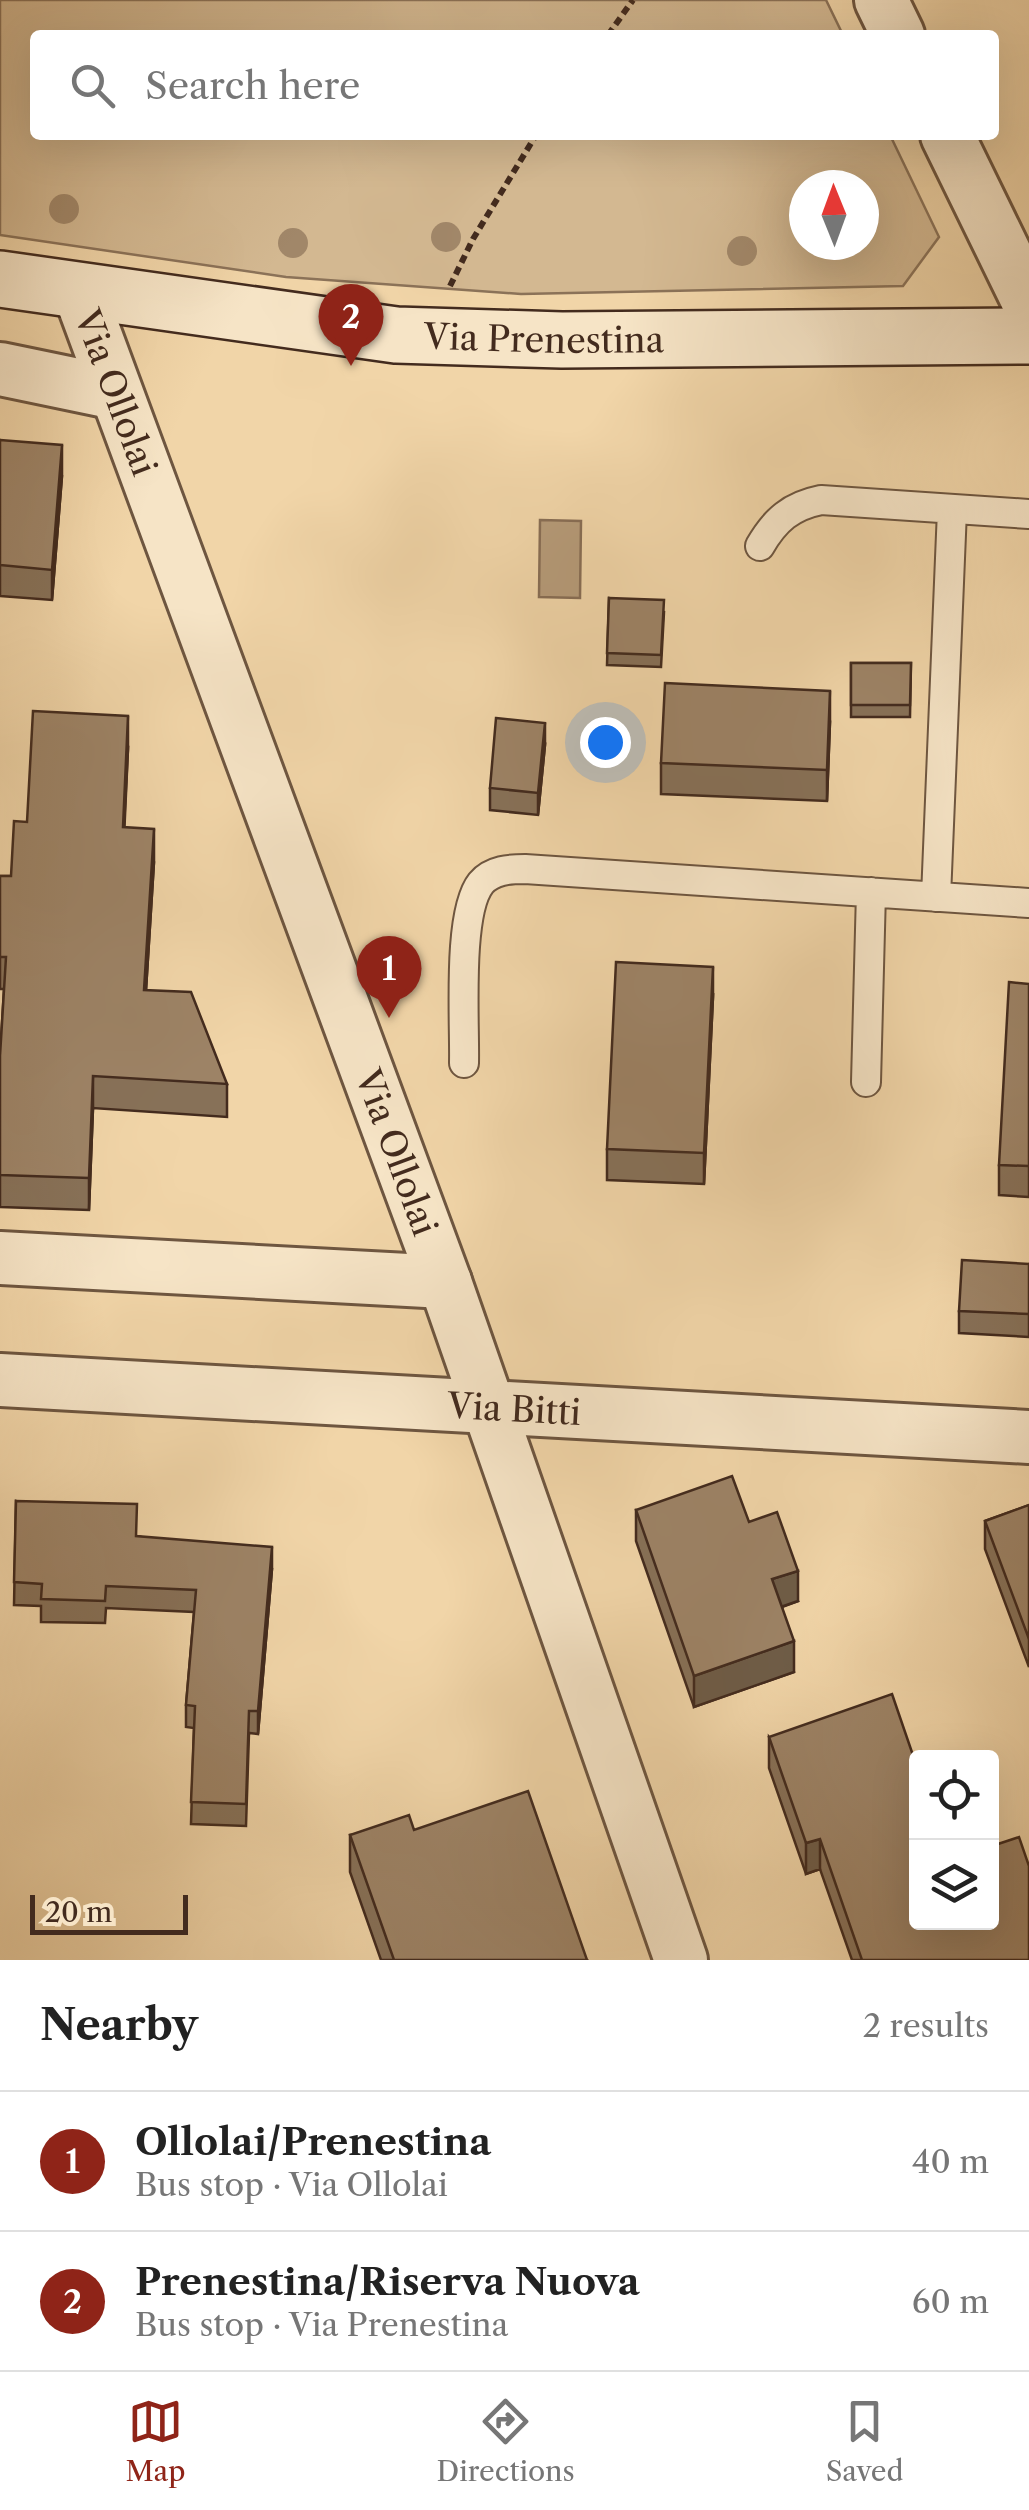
<!DOCTYPE html>
<html lang="en">
<head>
<meta charset="utf-8">
<style>
	:root { --surface:#fff; --page:#f2f2f2; --text:#222; --muted:#767676; --line:#e0e0e0; --accent:#8f2418 }
	body { margin:0; font-family:"Libre Caslon Text",serif; background:var(--page); color:var(--text) }
	.controls { position:absolute; right:30px; bottom:30px; display:grid; overflow:hidden; border-radius:10px; box-shadow:0 10px 40px #0002 }
	.controls button { width:90px; height:90px; display:grid; place-items:center; padding:0; border:0; border-bottom:2px solid var(--line); background:var(--surface); color:var(--text); font:50px sans-serif }
	.compass { position:absolute; left:789px; top:170px; width:90px; height:90px; border-radius:50%; background:var(--surface); box-shadow:0 10px 40px #0002; rotate:359deg }
	.scale { position:absolute; left:30px; bottom:25px; width:158px; box-sizing:border-box; padding-left:10px; border:5px solid #432b1e; border-top:0; font-size:28px; line-height:35px; white-space:nowrap; color:#432b1e; -webkit-text-stroke:8px #f6e4c6; paint-order:stroke }
	.you { position:absolute; left:605px; top:742px; width:35px; height:35px; margin:-25px; border:8px solid #fff; border-radius:50%; background:#1a73e8; box-shadow:0 0 0 15px #1a73e833 }
	.badge { display:grid; place-items:center; width:65px; height:65px; border-radius:50%; background:var(--accent); color:#fff; font-size:32px; font-weight:700 }
	.pin { position:absolute; translate:-50% -82px; filter:drop-shadow(0 2px 5px #0008) }
	.pin::after { content:''; position:absolute; top:52px; width:35px; height:30px; background:inherit; clip-path:polygon(0 0,100% 0,50% 100%) }
	.list { margin:0; padding:0; list-style:none }
	h2 { display:flex; justify-content:space-between; align-items:center; height:130px; margin:0; padding:0 40px; font-size:42px }
	h2 small { font-size:32px; font-weight:400; color:var(--muted) }
	.list li { display:grid; grid-template-columns:65px 1fr auto; gap:30px; align-items:center; box-sizing:border-box; height:140px; padding:0 40px; border-top:2px solid var(--line) }
	.list b { display:block; font-size:38px; white-space:nowrap }
	.list p { margin:0; font-size:32px; white-space:nowrap; color:var(--muted) }
	.list em { font-size:32px; font-style:normal; color:var(--muted) }
	.icon { flex:none; width:55px; height:55px; fill:none; stroke:currentColor; stroke-width:2; stroke-linecap:round; stroke-linejoin:round }
	.map { position:relative; flex:none; width:1029px; height:1960px; overflow:hidden }
	.search { position:absolute; background:var(--surface); box-shadow:0 10px 40px #0002; left:30px; right:30px; top:30px; height:110px; display:flex; align-items:center; gap:25px; box-sizing:border-box; padding:0 35px; border-radius:10px; color:var(--muted); font-size:38px }
	.sheet { height:410px; background:var(--surface) }
	nav { display:flex; justify-content:space-around; align-items:center; box-sizing:border-box; height:140px; border-top:2px solid var(--line); background:var(--surface); font-size:28px; color:var(--muted) }
	nav a { display:grid; justify-items:center; gap:5px }
	nav .on { color:var(--accent) }
	.map>svg:first-child { display:block }
	.green { fill:#d3b891; stroke:#8b7258; stroke-width:2.5; fill-rule:evenodd }
	.water { fill:#b69b79; stroke:#886e55; stroke-width:2.5 }
	.lines { fill:none; stroke-linecap:round; stroke-linejoin:round }
	.lane-casing { stroke:#6e5640; stroke-width:32 }
	.street-casing { stroke:#6e5640; stroke-width:58 }
	.secondary-casing { stroke:#432b1e; stroke-width:60 }
	.path { stroke:#432b1e; stroke-width:6; stroke-dasharray:8 5; stroke-linecap:butt }
	.lane { stroke:#f6e4c6; stroke-width:28 }
	.street { stroke:#f6e4c6; stroke-width:52 }
	.secondary { stroke:#f6e4c6; stroke-width:55 }
	.tree { fill:#a18769 }
	.wall { fill:#877158; stroke:#432b1e; stroke-width:2.5 }
	.shaded-wall { fill:#6e5c47; stroke:#432b1e; stroke-width:2.5 }
	.building { fill:#9d8366; stroke:#432b1e; stroke-width:2.5 }
	.labels { text-anchor:middle; dominant-baseline:central; stroke-width:8; stroke-linejoin:round; paint-order:stroke }
	.street-label { font-size:35px; fill:#432b1e; stroke:#f6e4c6 }
</style>
</head>
<body>
<div class="map">
<svg width="1029" height="1960" viewBox="0 0 1029 1960">
	<rect width="100%" height="100%" fill="#f1d5a8"/>
	<filter id="stains"><feTurbulence type="fractalNoise" baseFrequency=".002" numOctaves="4"/><feColorMatrix values="0 0 0 0 .2 0 0 0 0 .09 0 0 0 0 .02 0 0 0 .5 -.17"/></filter>
	<radialGradient id="worn" r=".72"><stop offset=".6" stop-color="#630" stop-opacity="0"/><stop offset="1" stop-color="#630" stop-opacity=".3"/></radialGradient>
	<path class="green" d="M 0,0 L 826,0 L 843,35 L 35,35 L 35,135 L 890,135 L 939,237 L 903,286 L 521,294 L 286,277 L 0,235 ZM 804,185 L 864,185 L 864,245 L 804,245 Z"/>
	<path class="water" d="M 540,520 L 581,521 L 580,598 L 539,597 Z"/>
	<g class="lines">
		<g class="lane-casing">
			<path id="lane" d="M 760,546 C 775,520 791,506 821,500 L 1029,514
				M 936,897 L 952,510
				M 464,1063 C 465,1022 457,913 481,883 C 492,870 510,869 525,869 L 1029,903
				M 866,1082 L 871,892"/>
		</g>
		<g class="street-casing">
			<g id="street">
				<path d="M 881,0 L 898,35"/>
				<path d="M 947,135 L 1029,303"/>
				<path id="s1" d="M 79,291 L 445,1282 L 681,1960"/>
				<path d="M 0,369 L 116,393"/>
				<path d="M 0,1258 L 445,1282"/>
				<path id="s2" d="M 0,1380 L 1029,1437"/>
			</g>
		</g>
		<g class="secondary-casing">
			<g id="secondary">
				<path id="s3" d="M 0,279 L 396,335 L 562,340 L 1029,336"/>
			</g>
		</g>
		<path class="path" d="M 608,35 L 633,0
			M 450,286 L 473,239 L 536,135"/>
		<use href="#lane" class="lane"/>
		<use href="#street" class="street"/>
		<use href="#secondary" class="secondary"/>
	</g>
	<g class="tree">
		<circle cx="64" cy="209" r="15"/>
		<circle cx="446" cy="237" r="15"/>
		<circle cx="293" cy="243" r="15"/>
		<circle cx="742" cy="251" r="15"/>
	</g>
	<path class="wall" d="M 0,440 L 62,476 L 52,600 L 0,596 Z
		M 609,598 L 664,612 L 661,667 L 607,665 Z
		M 851,663 L 911,663 L 910,717 L 851,717 Z
		M 830,722 L 827,801 L 661,794 L 661,763 Z
		M 545,745 L 538,815 L 490,810 L 490,788 Z
		M 128,749 L 124,827 L 154,862 L 146,990 L 227,1084 L 227,1117 L 93,1108 L 89,1210 L 0,1207 L 0,1056 L 4,989 L 0,989 L 0,876 L 11,876 Z
		M 1029,984 L 1029,1197 L 999,1195 L 999,1165 Z
		M 713,997 L 704,1184 L 607,1180 L 607,1149 Z
		M 1029,1264 L 1029,1337 L 959,1333 L 959,1311 Z
		M 16,1501 L 137,1536 L 272,1569 L 258,1734 L 249,1733 L 246,1826 L 191,1824 L 194,1728 L 186,1727 L 186,1705 L 194,1612 L 106,1608 L 105,1623 L 41,1622 L 41,1606 L 14,1605 Z
		M 1029,1505 L 1029,1667 L 985,1549 L 985,1521 Z
		M 636,1510 L 749,1522 L 798,1601 L 782,1607 L 794,1672 L 694,1707 L 636,1541 Z
		M 769,1737 L 916,1922 L 1029,1960 L 852,1960 L 820,1869 L 806,1874 L 769,1768 Z
		M 414,1830 L 587,1960 L 381,1960 L 350,1872 L 350,1835 Z"/>
	<path class="shaded-wall" d="M 62,445 L 62,476 L 52,600 L 52,570 Z
		M 830,691 L 830,722 L 827,801 L 827,770 Z
		M 128,716 L 128,749 L 123,860 L 123,827 Z
		M 545,723 L 545,745 L 538,815 L 538,793 Z
		M 154,829 L 154,862 L 144,1022 L 144,990 Z
		M 713,967 L 713,997 L 704,1184 L 704,1153 Z
		M 93,1076 L 93,1108 L 89,1210 L 89,1178 Z
		M 272,1547 L 272,1569 L 258,1734 L 258,1711 Z
		M 798,1571 L 798,1601 L 772,1610 L 772,1579 Z
		M 794,1641 L 794,1672 L 694,1707 L 694,1676 Z
		M 820,1839 L 820,1869 L 806,1874 L 806,1843 Z"/>
	<path class="building" d="M 0,440 L 62,445 L 52,570 L 0,565 Z
		M 609,598 L 664,600 L 661,655 L 607,653 Z
		M 851,663 L 911,663 L 910,705 L 851,705 Z
		M 665,683 L 830,691 L 827,770 L 661,763 Z
		M 33,711 L 128,716 L 123,827 L 154,829 L 144,990 L 191,992 L 227,1084 L 93,1076 L 89,1178 L 0,1175 L 0,1056 L 6,957 L 0,957 L 0,876 L 11,876 L 14,821 L 27,822 Z
		M 496,718 L 545,723 L 538,793 L 490,788 Z
		M 616,962 L 713,967 L 704,1153 L 607,1149 Z
		M 1009,982 L 1029,984 L 1029,1166 L 999,1165 Z
		M 962,1260 L 1029,1264 L 1029,1314 L 959,1311 Z
		M 732,1476 L 749,1522 L 777,1512 L 798,1571 L 772,1579 L 794,1641 L 694,1676 L 636,1510 Z
		M 16,1501 L 137,1504 L 136,1536 L 272,1547 L 258,1711 L 249,1711 L 246,1804 L 191,1802 L 195,1706 L 186,1705 L 196,1590 L 106,1586 L 105,1601 L 41,1599 L 42,1584 L 14,1582 Z
		M 1029,1505 L 1029,1639 L 985,1521 Z
		M 892,1694 L 916,1764 L 916,1922 L 992,1922 L 992,1846 L 1019,1837 L 1029,1866 L 1029,1960 L 862,1960 L 820,1839 L 806,1843 L 769,1737 Z
		M 528,1791 L 587,1960 L 394,1960 L 350,1835 L 409,1815 L 414,1830 Z"/>
	<g class="labels">
		<g class="street-label">
			<text stroke="none"><textPath href="#s3" startOffset="548">Via Prenestina</textPath></text>
			<text stroke="none"><textPath href="#s1" startOffset="108">Via Ollolai</textPath></text>
			<text stroke="none"><textPath href="#s1" startOffset="918">Via Ollolai</textPath></text>
			<text stroke="none"><textPath href="#s2" startOffset="515">Via Bitti</textPath></text>
		</g>
	</g>
	<rect width="100%" height="100%" filter="url(#stains)"/>
	<rect width="100%" height="100%" fill="url(#worn)"/>
</svg>
<div class="controls">
<button><svg class="icon" aria-label="locate" viewBox="0 0 24 24"><circle cx="12" cy="12" r="6"/><path d="M12 2v4M12 18v4M2 12h4M18 12h4"/></svg></button>
<button><svg class="icon" aria-label="layers" viewBox="0 0 24 24"><path d="M12 4l9 5-9 5-9-5zM3 14l9 5 9-5"/></svg></button>
</div>
<svg class="compass" viewBox="-18 -18 36 36"><path d="M0-13l5 13h-10z" fill="#e53935"/><path d="M0 13l5-13h-10z" fill="#767676"/></svg>
<div class="scale">20 m</div>
<div class="you"></div>
<div class="pin badge" style="left:389px;top:1018px">1</div>
<div class="pin badge" style="left:351px;top:366px">2</div>
<div class="search"><svg class="icon" aria-label="search" viewBox="0 0 24 24"><circle cx="10" cy="10" r="6"/><path d="M15 15l6 6"/></svg>Search here</div>
</div>
<section class="sheet">
<h2>Nearby<small>2 results</small></h2>
<ul class="list">
<li><span class="badge">1</span><div><b>Ollolai/Prenestina</b><p>Bus stop · Via Ollolai</p></div><em>40 m</em></li>
<li><span class="badge">2</span><div><b>Prenestina/Riserva Nuova</b><p>Bus stop · Via Prenestina</p></div><em>60 m</em></li>
</ul>
</section>
<nav>
<a class="on"><svg class="icon" aria-label="map" viewBox="0 0 24 24"><path d="M3 6l6-2 6 2 6-2v14l-6 2-6-2-6 2zM9 4v14M15 6v14"/></svg>Map</a>
<a><svg class="icon" aria-label="directions" viewBox="0 0 24 24"><path d="M12 3l9 9-9 9-9-9zM9 14v-3h6M13 9l2 2-2 2"/></svg>Directions</a>
<a><svg class="icon" aria-label="saved" viewBox="0 0 24 24"><path d="M7 4h10v16l-5-4-5 4z"/></svg>Saved</a>
</nav>
</body>
</html>
